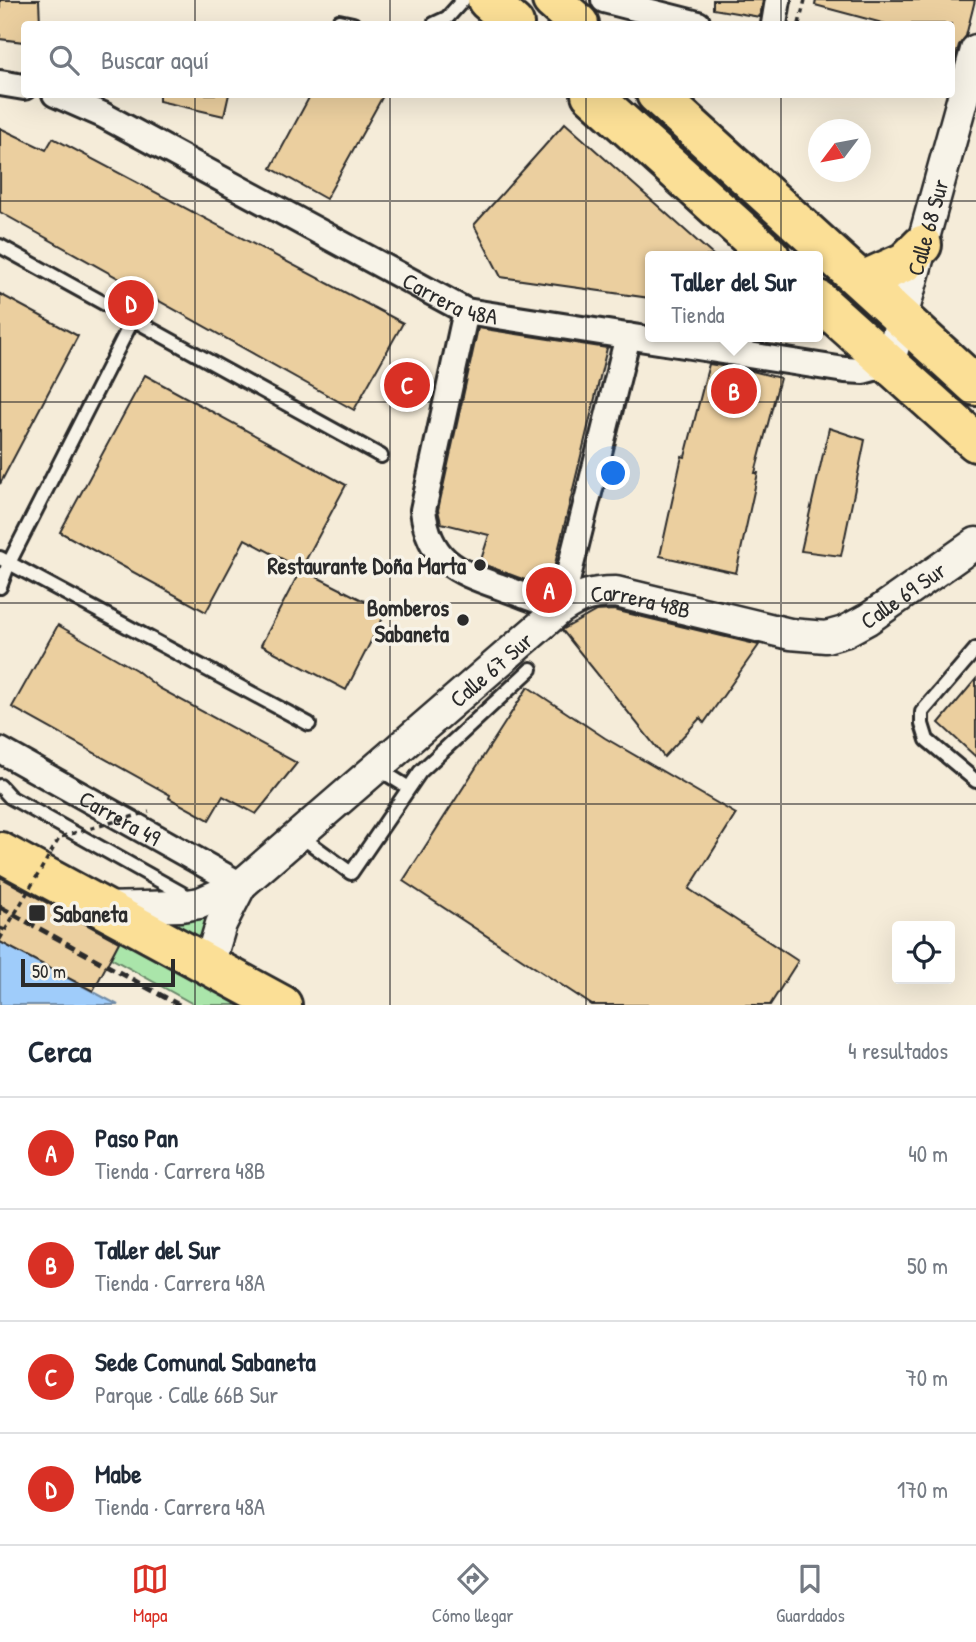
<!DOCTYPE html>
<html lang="es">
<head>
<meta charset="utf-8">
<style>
	:root { --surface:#fff; --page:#f2f2f3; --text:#1f2937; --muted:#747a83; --line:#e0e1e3; --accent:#d93025 }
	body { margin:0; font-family:"Patrick Hand",sans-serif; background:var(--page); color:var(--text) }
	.controls { position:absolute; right:21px; bottom:21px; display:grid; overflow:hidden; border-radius:7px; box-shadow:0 7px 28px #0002 }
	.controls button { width:63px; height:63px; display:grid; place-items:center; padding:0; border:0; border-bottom:2px solid var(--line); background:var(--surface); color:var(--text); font:35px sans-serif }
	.compass { position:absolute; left:808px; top:119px; width:63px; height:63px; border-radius:50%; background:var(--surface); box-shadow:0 7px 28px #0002; rotate:238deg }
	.scale { position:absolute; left:21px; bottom:18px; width:154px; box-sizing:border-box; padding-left:7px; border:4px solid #2b2b2b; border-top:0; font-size:19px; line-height:24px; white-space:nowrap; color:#2b2b2b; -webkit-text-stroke:5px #f7f3e8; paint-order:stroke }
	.you { position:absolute; left:614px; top:474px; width:24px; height:24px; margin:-18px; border:5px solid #fff; border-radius:50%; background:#1a73e8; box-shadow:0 0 0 10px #1a73e833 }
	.badge { display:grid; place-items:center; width:46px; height:46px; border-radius:50%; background:var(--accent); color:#fff; font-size:23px; font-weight:700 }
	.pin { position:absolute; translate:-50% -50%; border:4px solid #fff; box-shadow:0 2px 7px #0006 }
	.popup { position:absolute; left:645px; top:251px; width:178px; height:91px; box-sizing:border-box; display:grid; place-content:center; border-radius:7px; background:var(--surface); filter:drop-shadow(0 2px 5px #0005); font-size:23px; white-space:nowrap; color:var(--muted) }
	.popup b { font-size:26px; color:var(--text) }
	.popup::after { content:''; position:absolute; left:50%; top:100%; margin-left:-14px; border:14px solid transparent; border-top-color:var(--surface) }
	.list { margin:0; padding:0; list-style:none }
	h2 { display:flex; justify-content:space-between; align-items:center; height:91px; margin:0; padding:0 28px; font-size:30px }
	h2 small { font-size:23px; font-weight:400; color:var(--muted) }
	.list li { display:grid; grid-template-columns:46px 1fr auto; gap:21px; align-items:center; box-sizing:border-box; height:112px; padding:0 28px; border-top:2px solid var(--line) }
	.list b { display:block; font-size:26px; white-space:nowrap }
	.list p { margin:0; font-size:23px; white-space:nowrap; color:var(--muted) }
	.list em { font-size:23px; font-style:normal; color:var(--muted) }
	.icon { flex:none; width:38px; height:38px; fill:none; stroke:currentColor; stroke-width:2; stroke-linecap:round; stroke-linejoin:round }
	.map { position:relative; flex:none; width:976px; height:1005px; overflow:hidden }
	.search { position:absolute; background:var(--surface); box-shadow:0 7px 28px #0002; left:21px; right:21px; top:21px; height:77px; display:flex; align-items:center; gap:18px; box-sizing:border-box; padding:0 24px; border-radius:7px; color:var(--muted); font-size:26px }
	.sheet { height:539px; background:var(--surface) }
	nav { display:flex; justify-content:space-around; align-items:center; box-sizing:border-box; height:98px; border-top:2px solid var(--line); background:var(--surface); font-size:19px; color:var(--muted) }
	nav a { display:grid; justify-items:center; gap:4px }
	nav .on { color:var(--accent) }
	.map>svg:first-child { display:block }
	.green { fill:#aae5aa; stroke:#6a886a; stroke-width:2 }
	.water { fill:#9fccfa; stroke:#718ca7; stroke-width:2 }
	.building { fill:#ebcf9f; stroke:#2b2b2b; stroke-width:2 }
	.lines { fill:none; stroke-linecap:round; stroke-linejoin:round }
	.service-casing { stroke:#2b2b2b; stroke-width:18 }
	.minor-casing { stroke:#2b2b2b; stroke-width:30 }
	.tertiary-casing { stroke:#2b2b2b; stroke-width:35 }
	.primary-casing { stroke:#2b2b2b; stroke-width:44 }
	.trunk-casing { stroke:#2b2b2b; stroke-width:44 }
	.path { stroke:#2b2b2b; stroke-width:3.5; stroke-dasharray:5 5; stroke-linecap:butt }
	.service { stroke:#f7f3e8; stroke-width:12 }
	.minor { stroke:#f7f3e8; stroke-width:24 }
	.tertiary { stroke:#f7f3e8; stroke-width:30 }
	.primary { stroke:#fbdf96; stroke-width:38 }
	.trunk { stroke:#fbdf96; stroke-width:38 }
	.rail { stroke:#2b2b2b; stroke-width:5; stroke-dasharray:10 5; stroke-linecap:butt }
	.path-bridge { stroke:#2b2b2b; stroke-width:3.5; stroke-dasharray:5 5; stroke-linecap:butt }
	.grid { fill:none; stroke:#2b2b2b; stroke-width:2; stroke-opacity:0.55 }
	.poi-dot { fill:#2b2b2b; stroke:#f7f3e8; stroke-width:2.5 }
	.labels { text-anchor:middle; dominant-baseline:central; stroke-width:7; stroke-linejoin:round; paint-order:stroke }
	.street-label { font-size:23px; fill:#2b2b2b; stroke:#f7f3e8 }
	.poi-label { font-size:23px; font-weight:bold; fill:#2b2b2b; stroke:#f7f3e8; text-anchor:end }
</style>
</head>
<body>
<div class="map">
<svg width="976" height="1005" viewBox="0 0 976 1005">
	<rect width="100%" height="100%" fill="#f5ecd9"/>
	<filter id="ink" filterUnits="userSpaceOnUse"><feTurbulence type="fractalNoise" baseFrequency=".0143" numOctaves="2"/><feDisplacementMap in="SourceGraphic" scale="14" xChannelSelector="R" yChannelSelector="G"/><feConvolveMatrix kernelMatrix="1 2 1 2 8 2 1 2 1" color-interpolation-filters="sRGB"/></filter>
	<g filter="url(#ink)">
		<path class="green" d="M 210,911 L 202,946 L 152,914 Z
			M 121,938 L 246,1005 L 195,1005 L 111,958 Z"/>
		<path class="water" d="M 0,942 L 118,1005 L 0,1005 Z"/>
		<path class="building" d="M 0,0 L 39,0 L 40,24 L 24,24 L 24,42 L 0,39 Z
			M 713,0 L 763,0 L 760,17 L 713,9 Z
			M 816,0 L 975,0 L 966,36 L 959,45 L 952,70 L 951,24 L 886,24 L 815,5 Z
			M 159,94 L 229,94 L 224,116 L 159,101 Z
			M 311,94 L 384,94 L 326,199 L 271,168 Z
			M 565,123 L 714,256 L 650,256 L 650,298 L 501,277 L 474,225 Z
			M 0,128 L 46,150 L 53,138 L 403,323 L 354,410 L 0,212 Z
			M 0,294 L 78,336 L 0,484 Z
			M 478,328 L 607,348 L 549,589 L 480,563 L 489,535 L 441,523 L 438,510 Z
			M 709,364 L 752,371 L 780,378 L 755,473 L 758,473 L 736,573 L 660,556 L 682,456 L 685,457 Z
			M 145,375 L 346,485 L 301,569 L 245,539 L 206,612 L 60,532 Z
			M 829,428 L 865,440 L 841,556 L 801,551 Z
			M 301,569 L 386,612 L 346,690 L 261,645 Z
			M 614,610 L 759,645 L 704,723 L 700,718 L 664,757 L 562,630 L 596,611 Z
			M 58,625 L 136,670 L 159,688 L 297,763 L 256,814 L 223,796 L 209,820 L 169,798 L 170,795 L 12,707 Z
			M 976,679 L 976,757 L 939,723 Z
			M 528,687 L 605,738 L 736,814 L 689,889 L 798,961 L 770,1005 L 592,1005 L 403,881 Z
			M 0,877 L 119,942 L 93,991 L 0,942 Z"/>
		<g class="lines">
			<g class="service-casing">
				<path id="service" d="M 339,21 L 353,24
					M 434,24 L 447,18 L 463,0
					M 0,246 L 381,456
					M 0,558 L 309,724
					M 0,587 L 9,563 L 133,319
					M 976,649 L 922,712 L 922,724 L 927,740 L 976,781
					M 377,768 L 409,788
					M 0,786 L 10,797 L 192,899
					M 299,835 L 351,873 L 420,772 L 531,669"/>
			</g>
			<g class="minor-casing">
				<g id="minor">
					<path d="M 604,0 L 698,24"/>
					<path d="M 774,24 L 778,0"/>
					<path d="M 0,83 L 24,87"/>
					<path id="s1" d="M 55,94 L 103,115 L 466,311 L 845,370 L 863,371 L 889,364"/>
					<path d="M 466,311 L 423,510 C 429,560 455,571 498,586 C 519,594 540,601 560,609 L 628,336"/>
					<path id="s2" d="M 0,750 L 241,885"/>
				</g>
			</g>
			<g class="tertiary-casing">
				<g id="tertiary">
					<path id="s3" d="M 889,364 L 976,50"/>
					<path id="s4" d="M 104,908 L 181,906 L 200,903 L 241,885 L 560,609 C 581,595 592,592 616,592 L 790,634 L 826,637 L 844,632 L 868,619 L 976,543"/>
					<path d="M 209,965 L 221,924 L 241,885"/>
				</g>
			</g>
			<g class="primary-casing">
				<path id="primary" d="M 487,0 L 514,24
					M 552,0 L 579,24
					M 591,94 L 770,256
					M 656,94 L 976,386
					M 862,281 L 905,262 L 922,245
					M 818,300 L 976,442"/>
			</g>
			<g class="trunk-casing">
				<path id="trunk" d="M 0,852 L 282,1005"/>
			</g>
			<path class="path" d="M 799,24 L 805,0
				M 0,928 L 5,930"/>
			<use href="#service" class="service"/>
			<use href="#minor" class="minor"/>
			<use href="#tertiary" class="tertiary"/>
			<use href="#primary" class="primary"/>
			<use href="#trunk" class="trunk"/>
			<path class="rail" d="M 0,907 L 179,1005"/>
			<path class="path-bridge" d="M 0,939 L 60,837 L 149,812"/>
		</g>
	</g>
	<path class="grid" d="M 195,0 L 195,24M 390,0 L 390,24M 586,0 L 586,24M 781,0 L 781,24M 195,94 L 195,1005M 390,94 L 390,1005M 586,94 L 586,1005M 781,94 L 781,1005M 0,201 L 976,201M 0,402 L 976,402M 0,603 L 976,603M 0,804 L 976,804"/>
	<g class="poi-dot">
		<circle cx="480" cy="565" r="7"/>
		<circle cx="463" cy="620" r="7"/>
		<rect x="28" y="904" width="18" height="18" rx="3.5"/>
	</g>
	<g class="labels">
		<g class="street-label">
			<text stroke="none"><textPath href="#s3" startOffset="142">Calle 68 Sur</textPath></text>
			<text stroke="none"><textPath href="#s1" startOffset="446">Carrera 48A</textPath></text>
			<text stroke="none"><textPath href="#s4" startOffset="926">Calle 69 Sur</textPath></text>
			<text stroke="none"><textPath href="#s4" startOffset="648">Carrera 48B</textPath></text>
			<text stroke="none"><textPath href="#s4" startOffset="471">Calle 67 Sur</textPath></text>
			<text stroke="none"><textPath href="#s2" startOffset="138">Carrera 49</textPath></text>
		</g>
		<g class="poi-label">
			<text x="466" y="565">Restaurante Doña Marta</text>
			<text x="449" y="607">Bomberos<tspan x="449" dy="26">Sabaneta</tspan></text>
			<text x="53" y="913" text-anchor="start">Sabaneta</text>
		</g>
	</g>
</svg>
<div class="controls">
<button><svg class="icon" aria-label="locate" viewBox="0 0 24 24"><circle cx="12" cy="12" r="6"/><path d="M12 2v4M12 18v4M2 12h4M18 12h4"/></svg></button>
</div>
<svg class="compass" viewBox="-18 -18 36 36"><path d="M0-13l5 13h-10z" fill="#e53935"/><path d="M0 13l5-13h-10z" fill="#747a83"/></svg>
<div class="scale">50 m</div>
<div class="you"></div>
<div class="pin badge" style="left:549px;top:590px">A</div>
<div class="pin badge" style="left:734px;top:391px">B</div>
<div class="popup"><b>Taller del Sur</b>Tienda</div>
<div class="pin badge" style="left:407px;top:385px">C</div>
<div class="pin badge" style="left:131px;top:303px">D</div>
<div class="search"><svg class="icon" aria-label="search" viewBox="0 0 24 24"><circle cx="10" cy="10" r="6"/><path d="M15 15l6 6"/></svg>Buscar aquí</div>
</div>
<section class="sheet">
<h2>Cerca<small>4 resultados</small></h2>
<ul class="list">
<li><span class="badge">A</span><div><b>Paso Pan</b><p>Tienda · Carrera 48B</p></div><em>40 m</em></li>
<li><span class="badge">B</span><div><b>Taller del Sur</b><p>Tienda · Carrera 48A</p></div><em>50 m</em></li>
<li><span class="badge">C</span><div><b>Sede Comunal Sabaneta</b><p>Parque · Calle 66B Sur</p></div><em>70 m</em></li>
<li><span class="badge">D</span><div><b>Mabe</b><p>Tienda · Carrera 48A</p></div><em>170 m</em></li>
</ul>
</section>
<nav>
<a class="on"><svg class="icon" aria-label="map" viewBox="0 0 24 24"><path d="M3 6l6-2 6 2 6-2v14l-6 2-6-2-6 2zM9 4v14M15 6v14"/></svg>Mapa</a>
<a><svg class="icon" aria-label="directions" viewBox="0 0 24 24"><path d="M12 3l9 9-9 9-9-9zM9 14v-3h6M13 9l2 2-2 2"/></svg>Cómo llegar</a>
<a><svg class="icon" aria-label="saved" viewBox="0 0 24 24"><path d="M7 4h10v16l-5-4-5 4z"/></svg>Guardados</a>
</nav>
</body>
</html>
